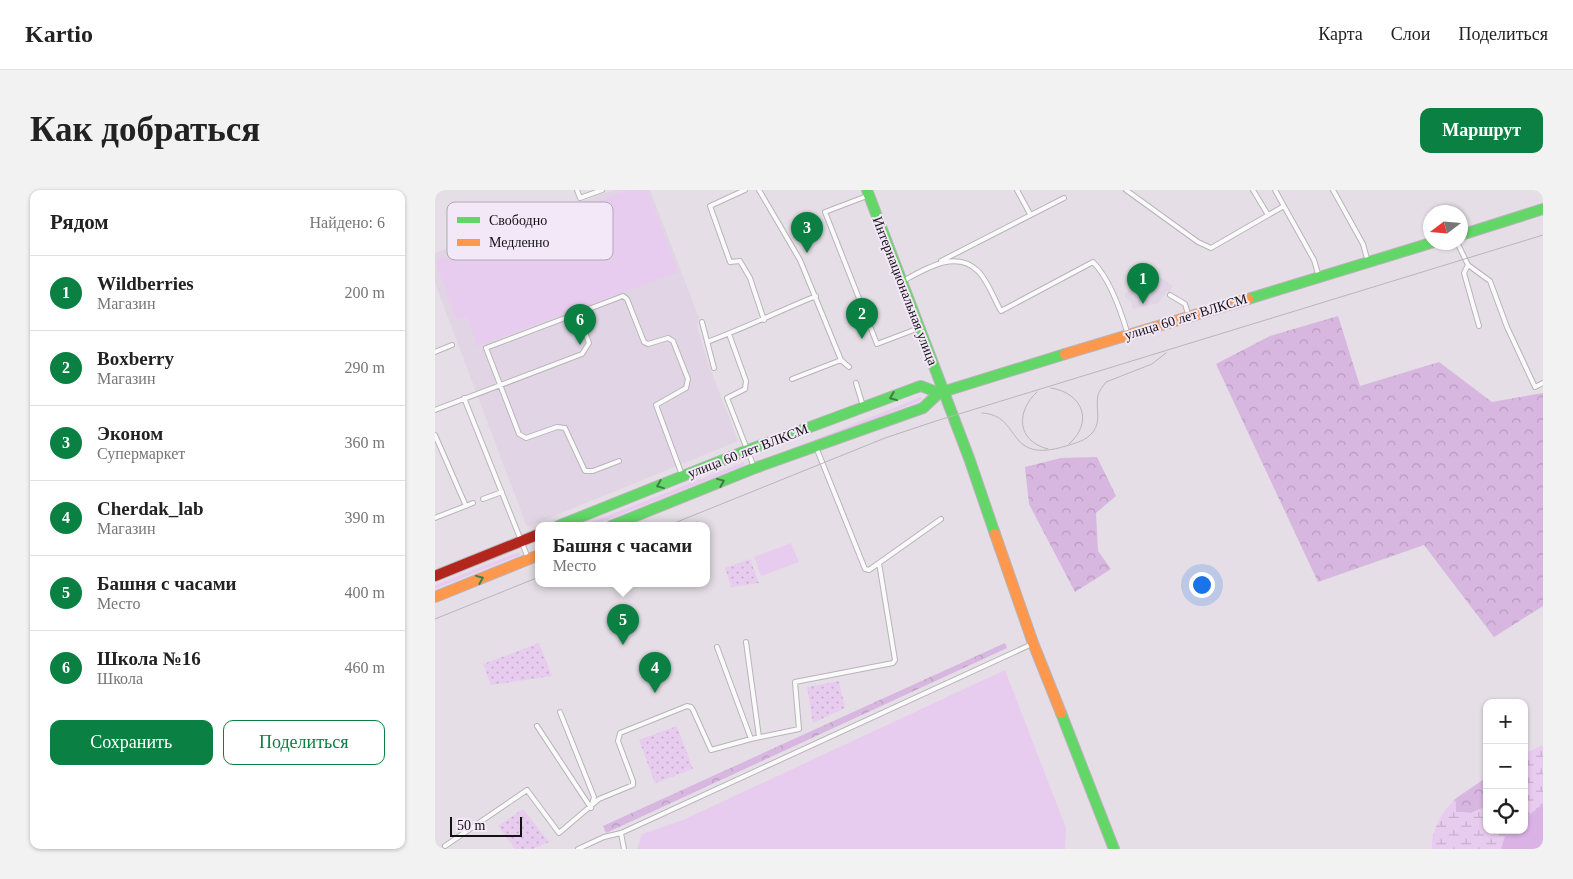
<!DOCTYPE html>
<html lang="ru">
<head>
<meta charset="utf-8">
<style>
	:root { --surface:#fff; --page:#f2f2f2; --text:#222; --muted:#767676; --line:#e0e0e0; --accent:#0b8043 }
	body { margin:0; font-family:Georgia,serif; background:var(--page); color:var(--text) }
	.controls { position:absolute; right:15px; bottom:15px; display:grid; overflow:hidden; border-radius:10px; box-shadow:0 1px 4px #0004 }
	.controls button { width:45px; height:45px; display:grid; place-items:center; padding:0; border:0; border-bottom:1px solid var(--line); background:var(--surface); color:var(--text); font:25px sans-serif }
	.compass { position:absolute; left:988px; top:15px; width:45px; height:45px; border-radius:50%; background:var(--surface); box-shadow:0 1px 4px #0004; rotate:254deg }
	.scale { position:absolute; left:15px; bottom:12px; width:72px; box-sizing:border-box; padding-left:5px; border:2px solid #141015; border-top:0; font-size:14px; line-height:18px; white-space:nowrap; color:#141015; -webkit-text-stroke:4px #f3e8f7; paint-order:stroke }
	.you { position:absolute; left:766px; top:394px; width:18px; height:18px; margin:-12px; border:4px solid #fff; border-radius:50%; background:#1a73e8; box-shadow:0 0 0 8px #1a73e833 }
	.badge { display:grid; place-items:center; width:32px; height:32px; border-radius:50%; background:var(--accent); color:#fff; font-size:16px; font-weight:700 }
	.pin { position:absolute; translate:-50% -41px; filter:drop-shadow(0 1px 2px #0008) }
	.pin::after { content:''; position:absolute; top:26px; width:18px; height:15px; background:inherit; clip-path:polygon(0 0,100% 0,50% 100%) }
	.popup { position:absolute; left:100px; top:332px; width:175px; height:65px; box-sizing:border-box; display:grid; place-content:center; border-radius:10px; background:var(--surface); filter:drop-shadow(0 1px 4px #0005); font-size:16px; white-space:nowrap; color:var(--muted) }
	.popup b { font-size:19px; color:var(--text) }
	.popup::after { content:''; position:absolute; left:50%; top:100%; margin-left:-10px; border:10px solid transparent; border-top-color:var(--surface) }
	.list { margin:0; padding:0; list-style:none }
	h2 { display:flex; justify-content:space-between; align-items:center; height:65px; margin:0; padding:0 20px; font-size:21px }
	h2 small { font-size:16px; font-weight:400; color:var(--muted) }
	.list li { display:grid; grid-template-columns:32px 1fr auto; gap:15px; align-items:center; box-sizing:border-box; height:75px; padding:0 20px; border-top:1px solid var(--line) }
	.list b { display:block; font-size:19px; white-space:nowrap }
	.list p { margin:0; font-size:16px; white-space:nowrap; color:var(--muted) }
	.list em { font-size:16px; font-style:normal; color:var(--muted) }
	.actions { display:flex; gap:10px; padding:15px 20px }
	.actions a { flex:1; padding:11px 0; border:1px solid var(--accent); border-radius:10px; text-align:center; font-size:18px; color:var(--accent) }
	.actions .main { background:var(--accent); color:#fff }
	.icon { flex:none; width:28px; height:28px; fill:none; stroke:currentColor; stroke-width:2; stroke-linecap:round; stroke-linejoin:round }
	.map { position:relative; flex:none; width:1108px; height:659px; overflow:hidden; border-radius:10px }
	header { display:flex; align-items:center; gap:30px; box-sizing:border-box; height:70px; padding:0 25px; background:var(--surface); border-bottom:1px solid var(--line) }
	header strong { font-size:24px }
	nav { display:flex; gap:28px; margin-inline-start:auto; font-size:18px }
	.intro { display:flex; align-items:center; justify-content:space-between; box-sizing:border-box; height:120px; padding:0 30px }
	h1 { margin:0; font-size:35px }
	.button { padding:12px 22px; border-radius:10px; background:var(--accent); color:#fff; font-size:18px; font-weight:700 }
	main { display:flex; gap:30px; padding:0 30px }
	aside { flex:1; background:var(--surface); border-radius:10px; box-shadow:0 1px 4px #0004 }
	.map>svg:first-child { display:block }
	.built { fill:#e1d4e4 }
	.green { fill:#e8ccef }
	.forest { fill:url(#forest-crowns) }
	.wetland { fill:url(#wetland-marsh) }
	.park { fill:url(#park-dots) }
	.water { fill:#dab2e5 }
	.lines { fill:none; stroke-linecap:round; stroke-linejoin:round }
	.lane-casing { stroke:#b8b4b9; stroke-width:6 }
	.fast-casing { stroke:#b8b4b9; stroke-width:12 }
	.slow-casing { stroke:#b8b4b9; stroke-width:12 }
	.jam-casing { stroke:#b8b4b9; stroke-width:12 }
	.lane { stroke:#fbfafb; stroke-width:4 }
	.fast { stroke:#63d668; stroke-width:10 }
	.slow { stroke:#ff974d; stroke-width:10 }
	.jam { stroke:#b3261e; stroke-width:10 }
	.tram { stroke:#b8b6b8; stroke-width:1 }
	.oneway { stroke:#3f7d43 }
	.labels { text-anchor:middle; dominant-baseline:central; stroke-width:4; stroke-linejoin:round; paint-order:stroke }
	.street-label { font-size:14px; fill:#141015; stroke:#f3e8f7 }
	.key { fill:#f3e8f7; stroke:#b0a7b3; stroke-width:1 }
	.key-label { font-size:14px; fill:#141015 }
</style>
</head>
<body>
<header>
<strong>Kartio</strong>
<nav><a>Карта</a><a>Слои</a><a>Поделиться</a></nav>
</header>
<div class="intro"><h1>Как добраться</h1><a class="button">Маршрут</a></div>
<main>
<aside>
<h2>Рядом<small>Найдено: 6</small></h2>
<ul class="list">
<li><span class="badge">1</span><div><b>Wildberries</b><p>Магазин</p></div><em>200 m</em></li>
<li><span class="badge">2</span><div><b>Boxberry</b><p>Магазин</p></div><em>290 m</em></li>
<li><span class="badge">3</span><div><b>Эконом</b><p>Супермаркет</p></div><em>360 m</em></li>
<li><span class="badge">4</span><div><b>Cherdak_lab</b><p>Магазин</p></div><em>390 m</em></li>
<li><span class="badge">5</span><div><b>Башня с часами</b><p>Место</p></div><em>400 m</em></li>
<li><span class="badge">6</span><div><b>Школа №16</b><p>Школа</p></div><em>460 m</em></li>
</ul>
<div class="actions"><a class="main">Сохранить</a><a>Поделиться</a></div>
</aside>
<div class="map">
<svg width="1108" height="659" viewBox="0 0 1108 659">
	<defs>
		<pattern id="forest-crowns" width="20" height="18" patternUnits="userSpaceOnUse" patternTransform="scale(1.25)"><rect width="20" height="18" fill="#d7b6e0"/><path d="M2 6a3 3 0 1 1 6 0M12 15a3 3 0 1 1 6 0" fill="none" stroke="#b89bbf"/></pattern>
		<pattern id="wetland-marsh" width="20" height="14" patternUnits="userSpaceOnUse" patternTransform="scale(1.25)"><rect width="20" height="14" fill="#e8ccef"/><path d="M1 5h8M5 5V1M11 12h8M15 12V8" fill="none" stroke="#c6aecc"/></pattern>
		<pattern id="park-dots" width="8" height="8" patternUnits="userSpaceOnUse" patternTransform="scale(1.25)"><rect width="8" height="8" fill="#e8ccef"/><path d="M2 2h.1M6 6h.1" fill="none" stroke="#c6aecc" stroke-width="1.8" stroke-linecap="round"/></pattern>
	</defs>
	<rect width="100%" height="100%" fill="#e5dee6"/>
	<path class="built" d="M 178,0 L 215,0 L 264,128 L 262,137 L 273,173 L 303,251 L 92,337 L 0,93 L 0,63 Z
		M 713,79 L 738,96 L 734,102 L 732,101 L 723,113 L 698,119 L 696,111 L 689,106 L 697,95 L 700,97 Z"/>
	<path class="green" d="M 193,0 L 212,0 L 243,82 L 42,156 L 32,127 L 22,130 L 0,71 Z
		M 486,207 L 487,210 L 325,275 L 324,272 Z
		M 309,272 L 310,275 L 157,336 L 147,336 Z
		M 356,353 L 364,372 L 326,386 L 319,367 Z
		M 84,362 L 85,365 L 0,399 L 0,395 Z
		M 570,480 L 631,638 L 630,659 L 202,659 L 207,644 L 248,630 Z"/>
	<path class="forest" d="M 903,126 L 925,196 L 1004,172 L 1057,212 L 1108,203 L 1108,416 L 1059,447 L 989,355 L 883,392 L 781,174 L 835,146 Z
		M 662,267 L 681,306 L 661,323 L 663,361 L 676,379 L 640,402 L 594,314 L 590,277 L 626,268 Z
		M 570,453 L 572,458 L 171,643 L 168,636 Z
		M 1052,587 L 1052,616 L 1036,623 L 1021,622 L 1020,609 Z"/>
	<path class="wetland" d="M 1108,555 L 1108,614 L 1089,629 L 1089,564 Z
		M 1020,609 L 1021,622 L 1036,623 L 1052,616 L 1052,640 L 1077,640 L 1070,646 L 1066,659 L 997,659 C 996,639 1006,624 1020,609 Z"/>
	<path class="park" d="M 315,369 L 324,393 L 296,397 L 290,378 Z
		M 104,453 L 117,486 L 56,495 L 48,474 Z
		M 404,491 L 410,518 L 378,533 L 372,497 Z
		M 242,536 L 258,579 L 220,593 L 204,550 Z
		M 88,619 L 114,652 L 98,659 L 80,659 L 63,636 Z"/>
	<path class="water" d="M 1108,614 L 1108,659 L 1066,659 L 1070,646 L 1077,640 L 1089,640 L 1089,629 Z"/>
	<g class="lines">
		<g class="lane-casing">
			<path id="lane" d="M 142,0 L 145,8 L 167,0
				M 310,0 L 275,16 L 295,72 L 305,71 L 315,88 L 329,130
				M 324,0 L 365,70 L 406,170 L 357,189
				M 582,0 L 595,24
				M 691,0 L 763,52 L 776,58 L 849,16
				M 818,0 L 833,25
				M 840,0 L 879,70 L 884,87
				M 898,0 L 928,54 L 933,72
				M 432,6 L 390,22 L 442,154 L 484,138
				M 1022,52 L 1033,75 L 1055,91 L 1072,137 L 1100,197 L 1108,193
				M 506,71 L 629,8
				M 1033,75 L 1029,83 L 1044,136
				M 468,91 C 490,79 521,59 543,81 C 553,91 559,109 566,121 L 658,72 C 675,89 686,121 693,145
				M 735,105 L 750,114 L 754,127
				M 267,132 L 279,178
				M 294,144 L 311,191 L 310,199 L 292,208 L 319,277
				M 272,152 C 310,138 344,121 381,106
				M 0,162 L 17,155
				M 406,170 L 414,177
				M 421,193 L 428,216
				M 29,208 L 93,368
				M 0,220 L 147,164 L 154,153 L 143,123
				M 0,245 L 31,316
				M 381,257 L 430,379 L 434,380 L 506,329
				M 184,271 L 158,281 L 150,281 L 130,238 L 122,237 L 91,248 L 84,244 L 51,158 L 188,106 L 192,109 L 209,152 L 213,154 L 233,148 L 238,151 L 253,189 L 251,198 L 221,215 L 247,285
				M 48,309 L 67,302
				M 0,328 L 38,313
				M 311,452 L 324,547
				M 125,522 L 159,607 L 156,618
				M 102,536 L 156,618
				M 316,549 L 364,539 L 360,492 L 458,473 L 460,470 L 444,373
				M 10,656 L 92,600 L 124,643 L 164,609 L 198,595 L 198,591 L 183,551 L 185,543 L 252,516 L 256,517 L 258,520 L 276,560 L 316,549 L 282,457
				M 143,659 L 169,647 L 186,643
				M 189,659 L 186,643 L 597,454"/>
		</g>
		<g class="fast-casing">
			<path id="fast" d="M 432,0 L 534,268 L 560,344
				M 1026,45 L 1108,19
				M 813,109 L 999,52
				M 123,336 L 313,260 L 480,198 L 486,196 L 504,203
				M 176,336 L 320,278 L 488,218 L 504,203 L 630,164
				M 626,523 L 679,659"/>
		</g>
		<g class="slow-casing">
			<path id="slow" d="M 630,164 L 813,109
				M 560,344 L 598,453 L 626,523
				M 0,407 L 104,365"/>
		</g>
		<g class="jam-casing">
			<path id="jam" d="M 0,386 L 104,344"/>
		</g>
		<use href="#lane" class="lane"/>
		<use href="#fast" class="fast"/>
		<use href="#slow" class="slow"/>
		<use href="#jam" class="jam"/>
		<path class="tram" d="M 616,198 C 648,203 659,232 634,254
			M 602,202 C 581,221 581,251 613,259
			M 547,223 C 588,225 569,275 631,256 C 640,253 651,251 658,242 C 667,230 660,218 663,205 C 664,201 668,196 671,192 L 717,174 L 731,163
			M 232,336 L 450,248 L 501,231 L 1108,45
			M 0,429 L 104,387"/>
	</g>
	<defs><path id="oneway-chevron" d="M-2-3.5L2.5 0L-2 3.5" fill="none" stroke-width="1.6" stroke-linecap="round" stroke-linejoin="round" transform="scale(1.25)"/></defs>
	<g class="oneway">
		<use href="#oneway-chevron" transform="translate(458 207) rotate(158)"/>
		<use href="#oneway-chevron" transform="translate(286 292) rotate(-22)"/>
		<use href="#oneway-chevron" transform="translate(225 295) rotate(158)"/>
		<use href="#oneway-chevron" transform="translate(45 389) rotate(-22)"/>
	</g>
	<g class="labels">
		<g class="street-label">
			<text transform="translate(470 101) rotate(69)">Интернациональная улица</text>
			<text transform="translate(751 127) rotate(-17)">улица 60 лет ВЛКСМ</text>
			<text transform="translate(313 261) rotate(-21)">улица 60 лет ВЛКСМ</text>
		</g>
	</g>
	<rect x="12" y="12" width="166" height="58" rx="8" class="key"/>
	<rect x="22" y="27" width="23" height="6" fill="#63d668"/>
	<rect x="22" y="49" width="23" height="7" fill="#ff974d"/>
	<g class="key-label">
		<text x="54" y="35">Свободно</text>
		<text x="54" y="57">Медленно</text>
	</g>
</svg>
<div class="controls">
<button>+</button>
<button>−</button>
<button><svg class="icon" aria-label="locate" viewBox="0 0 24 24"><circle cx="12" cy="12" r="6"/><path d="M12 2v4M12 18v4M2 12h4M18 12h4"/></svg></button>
</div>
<svg class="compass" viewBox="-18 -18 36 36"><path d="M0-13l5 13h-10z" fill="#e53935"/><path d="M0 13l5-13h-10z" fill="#767676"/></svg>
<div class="scale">50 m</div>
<div class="you"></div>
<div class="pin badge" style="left:708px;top:114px">1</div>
<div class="pin badge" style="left:427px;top:149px">2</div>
<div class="pin badge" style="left:372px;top:63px">3</div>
<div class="pin badge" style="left:220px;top:503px">4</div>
<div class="pin badge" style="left:188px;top:455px">5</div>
<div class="popup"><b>Башня с часами</b>Место</div>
<div class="pin badge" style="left:145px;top:155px">6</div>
</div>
</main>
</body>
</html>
